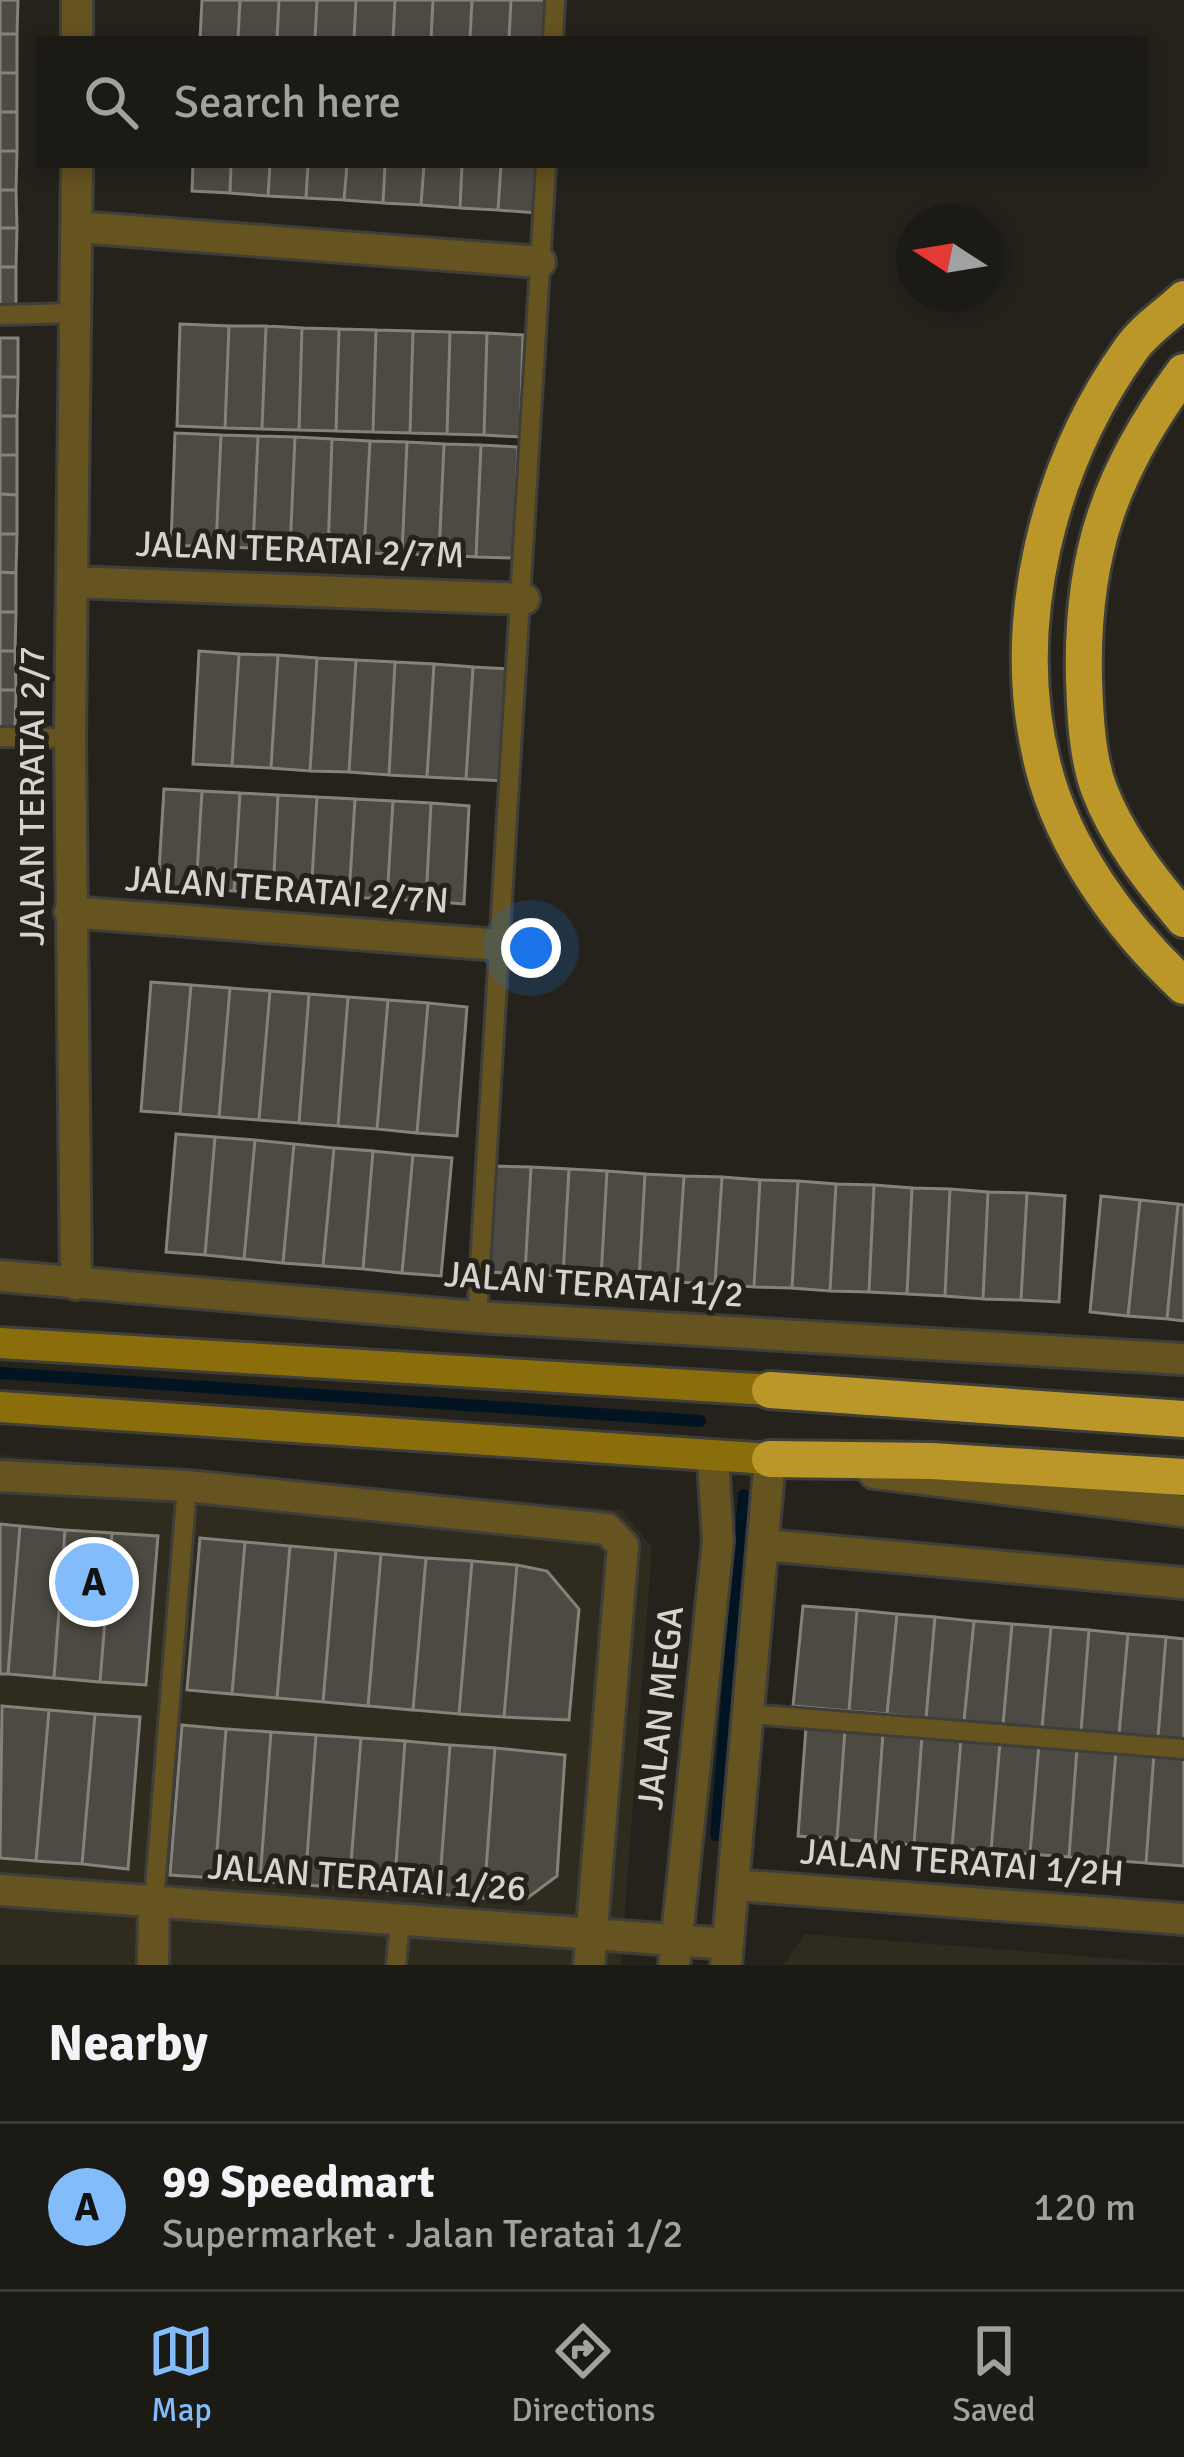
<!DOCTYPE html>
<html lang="en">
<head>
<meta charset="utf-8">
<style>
	:root { --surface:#1b1a14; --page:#24231d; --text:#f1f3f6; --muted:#a0a1a0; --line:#393834; --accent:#82bcfa }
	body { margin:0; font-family:Signika,sans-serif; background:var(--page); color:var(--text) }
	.compass { position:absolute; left:896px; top:204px; width:108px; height:108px; border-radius:50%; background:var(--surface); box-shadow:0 6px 18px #0003; rotate:282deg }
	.you { position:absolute; left:531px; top:948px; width:42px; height:42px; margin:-30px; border:9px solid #fff; border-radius:50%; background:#1a73e8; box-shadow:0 0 0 18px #1a73e833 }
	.badge { display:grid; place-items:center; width:78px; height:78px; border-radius:50%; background:var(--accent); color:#111; font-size:39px; font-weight:700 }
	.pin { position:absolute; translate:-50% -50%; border:6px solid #fff; box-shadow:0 3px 12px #0006 }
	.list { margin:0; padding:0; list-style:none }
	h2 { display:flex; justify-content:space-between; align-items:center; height:156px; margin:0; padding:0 48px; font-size:51px }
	h2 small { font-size:39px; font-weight:400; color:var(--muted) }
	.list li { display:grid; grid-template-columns:78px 1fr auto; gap:36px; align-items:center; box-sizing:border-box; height:168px; padding:0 48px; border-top:3px solid var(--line) }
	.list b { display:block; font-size:45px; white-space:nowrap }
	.list p { margin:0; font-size:39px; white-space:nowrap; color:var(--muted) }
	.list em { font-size:39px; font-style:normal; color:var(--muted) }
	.icon { flex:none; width:66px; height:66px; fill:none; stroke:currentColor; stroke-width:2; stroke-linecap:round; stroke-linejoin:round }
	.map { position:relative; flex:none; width:1184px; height:1965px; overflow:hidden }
	.search { position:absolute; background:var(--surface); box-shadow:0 6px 18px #0003; left:36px; right:36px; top:36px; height:132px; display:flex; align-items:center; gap:30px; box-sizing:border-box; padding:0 42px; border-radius:0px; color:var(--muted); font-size:45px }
	.sheet { height:324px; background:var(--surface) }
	nav { display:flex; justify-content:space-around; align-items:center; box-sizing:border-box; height:168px; border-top:3px solid var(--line); background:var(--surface); font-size:33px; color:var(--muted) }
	nav a { display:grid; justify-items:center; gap:6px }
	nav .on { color:var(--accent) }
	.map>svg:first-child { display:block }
	.built { fill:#2f2c1f }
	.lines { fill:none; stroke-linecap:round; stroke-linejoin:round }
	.stream { stroke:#001421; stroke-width:12 }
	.building { fill:#4c4a42; stroke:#84827a; stroke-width:3 }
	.service-casing { stroke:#403e38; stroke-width:24 }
	.minor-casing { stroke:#403e38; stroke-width:36 }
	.secondary-casing { stroke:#403e38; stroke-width:36 }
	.motorway-casing { stroke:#403e38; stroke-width:42 }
	.service { stroke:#655320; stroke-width:18 }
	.minor { stroke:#655320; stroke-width:30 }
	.secondary { stroke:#8a6e0b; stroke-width:30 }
	.motorway { stroke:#ba9728; stroke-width:36 }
	.labels { text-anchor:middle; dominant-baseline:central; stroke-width:10; stroke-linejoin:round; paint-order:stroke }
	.street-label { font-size:36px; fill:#d4d3ce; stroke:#24221b }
</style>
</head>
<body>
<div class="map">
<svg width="1184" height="1965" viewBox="0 0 1184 1965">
	<rect width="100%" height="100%" fill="#24221b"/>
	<path class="built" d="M 0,1455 L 622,1510 L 652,1547 L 621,1965 L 0,1965 Z
		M 805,1934 L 1184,1964 L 1184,1965 L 783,1965 Z"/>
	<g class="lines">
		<path class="stream" d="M 0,1373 L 700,1421
			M 716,1835 L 744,1495"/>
	</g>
	<path class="building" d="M 0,0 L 18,0 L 17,34 L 0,34 Z
		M 202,0 L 240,0 L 238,39 L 200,39 Z
		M 240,0 L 279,0 L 277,39 L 238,39 Z
		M 279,0 L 317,0 L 315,39 L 277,39 Z
		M 317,0 L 356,0 L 354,39 L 315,39 Z
		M 356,0 L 395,0 L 393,39 L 354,39 Z
		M 395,0 L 433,0 L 431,39 L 393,39 Z
		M 433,0 L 472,0 L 470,39 L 431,39 Z
		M 472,0 L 511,0 L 509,39 L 470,39 Z
		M 511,0 L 549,0 L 547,39 L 509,39 Z
		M 0,34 L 17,34 L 17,73 L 0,73 Z
		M 0,73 L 17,73 L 17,112 L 0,112 Z
		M 0,112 L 17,112 L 17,151 L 0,151 Z
		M 0,151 L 17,151 L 16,190 L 0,190 Z
		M 193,165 L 231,165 L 230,193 L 192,191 Z
		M 231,165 L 270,165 L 268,196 L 230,193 Z
		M 270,165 L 308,165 L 306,198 L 268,196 Z
		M 308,165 L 347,165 L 344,200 L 306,198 Z
		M 347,165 L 385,165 L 383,203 L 344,200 Z
		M 385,165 L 424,165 L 421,205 L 383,203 Z
		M 424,165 L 462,165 L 460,208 L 421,205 Z
		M 462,165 L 501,165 L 498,210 L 460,208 Z
		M 501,165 L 540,165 L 537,213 L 498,210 Z
		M 0,190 L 16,190 L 17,228 L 0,228 Z
		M 0,228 L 17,228 L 16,267 L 0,267 Z
		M 0,267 L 16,267 L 16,306 L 0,306 Z
		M 180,324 L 229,326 L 225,428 L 177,426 Z
		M 229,326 L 266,326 L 262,429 L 225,428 Z
		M 266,326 L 302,328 L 299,430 L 262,429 Z
		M 302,328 L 339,329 L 336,431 L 299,430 Z
		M 339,329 L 376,330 L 373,432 L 336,431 Z
		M 376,330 L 413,331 L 410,433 L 373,432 Z
		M 413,331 L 450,332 L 447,434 L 410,433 Z
		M 450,332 L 487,333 L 484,435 L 447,434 Z
		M 487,333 L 523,335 L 520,437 L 484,435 Z
		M 0,338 L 18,338 L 18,377 L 0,377 Z
		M 0,377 L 18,377 L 17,416 L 0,416 Z
		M 0,416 L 17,416 L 17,455 L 0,455 Z
		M 175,433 L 221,435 L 216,547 L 171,545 Z
		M 221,435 L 258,436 L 253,548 L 216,547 Z
		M 258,436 L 295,437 L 290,550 L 253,548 Z
		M 295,437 L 332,439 L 328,551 L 290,550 Z
		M 332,439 L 370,441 L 364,553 L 328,551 Z
		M 370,441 L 407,442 L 402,554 L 364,553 Z
		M 407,442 L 444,444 L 439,555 L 402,554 Z
		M 444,444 L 481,445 L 476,557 L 439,555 Z
		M 481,445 L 518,447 L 513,558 L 476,557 Z
		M 0,455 L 17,455 L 17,495 L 0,494 Z
		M 0,494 L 17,495 L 17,534 L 0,534 Z
		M 0,534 L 17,534 L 16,573 L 0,572 Z
		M 0,572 L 16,573 L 16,612 L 0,612 Z
		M 0,612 L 16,612 L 15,651 L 0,651 Z
		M 0,651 L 15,651 L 16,690 L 0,690 Z
		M 199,651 L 239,654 L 232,766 L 193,764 Z
		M 239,654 L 278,655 L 271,768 L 232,766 Z
		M 278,655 L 317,658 L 310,771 L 271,768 Z
		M 317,658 L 356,660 L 349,772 L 310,771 Z
		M 356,660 L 395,662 L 389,775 L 349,772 Z
		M 395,662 L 434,664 L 427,777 L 389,775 Z
		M 434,664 L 473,667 L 466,779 L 427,777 Z
		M 473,667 L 512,669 L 506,781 L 466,779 Z
		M 0,690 L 16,690 L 15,729 L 0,729 Z
		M 164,789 L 202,791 L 196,889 L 158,887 Z
		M 202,791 L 240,793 L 234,891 L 196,889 Z
		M 240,793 L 278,795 L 273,893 L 234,891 Z
		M 278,795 L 317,797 L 311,895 L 273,893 Z
		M 317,797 L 355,799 L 349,897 L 311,895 Z
		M 355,799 L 393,801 L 387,899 L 349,897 Z
		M 393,801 L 431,803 L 426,901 L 387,899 Z
		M 431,803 L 469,806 L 464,904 L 426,901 Z
		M 151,982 L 191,985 L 180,1114 L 141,1111 Z
		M 191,985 L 230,988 L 219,1117 L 180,1114 Z
		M 230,988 L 270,991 L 259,1120 L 219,1117 Z
		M 270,991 L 309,994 L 299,1123 L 259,1120 Z
		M 309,994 L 348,997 L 338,1126 L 299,1123 Z
		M 348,997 L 388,1000 L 377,1129 L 338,1126 Z
		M 388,1000 L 428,1003 L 417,1133 L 377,1129 Z
		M 428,1003 L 467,1007 L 457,1136 L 417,1133 Z
		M 176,1134 L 215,1137 L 205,1255 L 166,1252 Z
		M 215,1137 L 255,1140 L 244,1259 L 205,1255 Z
		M 255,1140 L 294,1144 L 283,1263 L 244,1259 Z
		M 294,1144 L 334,1148 L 323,1266 L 283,1263 Z
		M 334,1148 L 373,1151 L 363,1269 L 323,1266 Z
		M 373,1151 L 413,1155 L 402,1273 L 363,1269 Z
		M 413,1155 L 452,1158 L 441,1276 L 402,1273 Z
		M 492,1166 L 531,1167 L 525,1274 L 487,1272 Z
		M 531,1167 L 569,1169 L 563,1276 L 525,1274 Z
		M 569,1169 L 607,1171 L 601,1278 L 563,1276 Z
		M 607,1171 L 645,1174 L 639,1280 L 601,1278 Z
		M 645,1174 L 684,1176 L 677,1282 L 639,1280 Z
		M 684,1176 L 722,1177 L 715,1284 L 677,1282 Z
		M 722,1177 L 760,1180 L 754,1287 L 715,1284 Z
		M 760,1180 L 798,1181 L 792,1288 L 754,1287 Z
		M 798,1181 L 836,1184 L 830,1291 L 792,1288 Z
		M 836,1184 L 874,1185 L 869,1292 L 830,1291 Z
		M 874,1185 L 912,1188 L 907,1294 L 869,1292 Z
		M 912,1188 L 950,1189 L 945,1296 L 907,1294 Z
		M 950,1189 L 988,1192 L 983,1299 L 945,1296 Z
		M 988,1192 L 1027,1193 L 1021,1300 L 983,1299 Z
		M 1027,1193 L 1065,1196 L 1059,1302 L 1021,1300 Z
		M 1101,1196 L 1140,1200 L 1128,1316 L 1090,1312 Z
		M 1140,1200 L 1178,1204 L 1167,1319 L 1128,1316 Z
		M 1178,1204 L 1184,1205 L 1184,1321 L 1167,1319 Z
		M 0,1524 L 20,1526 L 8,1674 L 0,1674 Z
		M 20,1526 L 65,1530 L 54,1678 L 8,1674 Z
		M 65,1530 L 112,1533 L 100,1682 L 54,1678 Z
		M 112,1533 L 158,1536 L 146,1685 L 100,1682 Z
		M 200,1538 L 245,1542 L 232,1694 L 187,1690 Z
		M 245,1542 L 290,1546 L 277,1698 L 232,1694 Z
		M 290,1546 L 336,1550 L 323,1702 L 277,1698 Z
		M 336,1550 L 381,1554 L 368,1706 L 323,1702 Z
		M 381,1554 L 426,1558 L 413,1710 L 368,1706 Z
		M 426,1558 L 472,1561 L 459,1714 L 413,1710 Z
		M 472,1561 L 517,1565 L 504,1717 L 459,1714 Z
		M 517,1565 L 547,1571 L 579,1609 L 569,1720 L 504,1717 Z
		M 803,1606 L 857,1610 L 849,1711 L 793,1706 Z
		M 857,1610 L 897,1614 L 887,1714 L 849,1711 Z
		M 897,1614 L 935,1617 L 926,1718 L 887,1714 Z
		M 935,1617 L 974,1621 L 964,1721 L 926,1718 Z
		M 974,1621 L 1012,1624 L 1003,1725 L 964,1721 Z
		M 1012,1624 L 1051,1627 L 1042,1728 L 1003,1725 Z
		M 1051,1627 L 1089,1630 L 1081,1731 L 1042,1728 Z
		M 1089,1630 L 1128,1634 L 1119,1734 L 1081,1731 Z
		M 1128,1634 L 1166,1637 L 1158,1737 L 1119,1734 Z
		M 1166,1637 L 1184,1639 L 1184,1740 L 1158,1737 Z
		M 2,1706 L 49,1710 L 36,1861 L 0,1858 Z
		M 49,1710 L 95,1714 L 82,1864 L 36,1861 Z
		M 95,1714 L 140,1717 L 128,1869 L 82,1864 Z
		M 182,1725 L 226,1729 L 215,1878 L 170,1875 Z
		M 806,1727 L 845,1730 L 837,1839 L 798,1836 Z
		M 226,1729 L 271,1732 L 260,1881 L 215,1878 Z
		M 845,1730 L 883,1733 L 875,1842 L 837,1839 Z
		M 271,1732 L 316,1735 L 305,1885 L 260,1881 Z
		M 883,1733 L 922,1736 L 914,1845 L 875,1842 Z
		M 316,1735 L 361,1738 L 349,1888 L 305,1885 Z
		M 922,1736 L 961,1739 L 952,1848 L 914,1845 Z
		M 361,1738 L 405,1741 L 394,1891 L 349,1888 Z
		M 961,1739 L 1000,1742 L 991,1851 L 952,1848 Z
		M 405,1741 L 450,1745 L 439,1894 L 394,1891 Z
		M 1000,1742 L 1039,1744 L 1030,1854 L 991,1851 Z
		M 1039,1744 L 1077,1748 L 1069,1857 L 1030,1854 Z
		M 450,1745 L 495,1748 L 484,1898 L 439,1894 Z
		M 495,1748 L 565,1755 L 557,1876 L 526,1899 L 484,1898 Z
		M 1077,1748 L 1116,1751 L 1107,1860 L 1069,1857 Z
		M 1116,1751 L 1154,1753 L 1146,1863 L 1107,1860 Z
		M 1154,1753 L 1184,1756 L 1184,1866 L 1146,1863 Z"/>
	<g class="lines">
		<g class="service-casing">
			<path id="service" d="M 553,39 L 555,0
				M 0,315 L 74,313
				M 0,737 L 70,738
				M 477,1317 L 546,165
				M 749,1714 L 1184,1749
				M 154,1901 L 187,1486
				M 396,1965 L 400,1921"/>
		</g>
		<g class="minor-casing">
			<path id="minor" d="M 77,0 L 77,39
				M 77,227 L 540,262
				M 73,582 L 524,599
				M 70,912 L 499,945
				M 0,1276 L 477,1317 L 1184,1359
				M 76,1284 L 70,738 L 77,165
				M 874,1473 L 1184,1511
				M 0,1476 L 187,1486 L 607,1529 L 623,1546 L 589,1965
				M 764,1545 L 1184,1583
				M 735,1885 L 1184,1919
				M 0,1890 L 728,1944
				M 153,1965 L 154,1901
				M 674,1965 L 718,1541 L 713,1459
				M 726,1965 L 770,1459 L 790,1462"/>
		</g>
		<g class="secondary-casing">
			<path id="secondary" d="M 0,1343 L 770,1390
				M 0,1407 L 770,1459"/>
		</g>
		<g class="motorway-casing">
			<path id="motorway" d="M 1184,299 C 1167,315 1144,330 1131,349 C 1048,465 1007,625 1043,766 C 1064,850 1122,928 1184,986
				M 1184,372 C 1110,472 1081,555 1084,679 C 1085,713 1087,757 1099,789 C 1117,837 1151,880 1184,919
				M 770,1390 L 1184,1419
				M 770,1459 L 932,1461 L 1184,1477"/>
		</g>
		<use href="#service" class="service"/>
		<use href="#minor" class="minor"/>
		<use href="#secondary" class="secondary"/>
		<use href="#motorway" class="motorway"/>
	</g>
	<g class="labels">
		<g class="street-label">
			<text transform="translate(300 550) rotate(2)">JALAN TERATAI 2/7M</text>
			<text transform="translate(32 796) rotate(-90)">JALAN TERATAI 2/7</text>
			<text transform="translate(287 890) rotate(4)">JALAN TERATAI 2/7N</text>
			<text transform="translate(594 1285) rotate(4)">JALAN TERATAI 1/2</text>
			<text transform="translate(661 1708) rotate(-84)">JALAN MEGA</text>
			<text transform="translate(962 1863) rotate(4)">JALAN TERATAI 1/2H</text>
			<text transform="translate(367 1878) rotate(4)">JALAN TERATAI 1/26</text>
		</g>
	</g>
</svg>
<svg class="compass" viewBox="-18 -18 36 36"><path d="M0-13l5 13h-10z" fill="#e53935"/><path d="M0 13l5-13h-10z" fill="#a0a1a0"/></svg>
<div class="you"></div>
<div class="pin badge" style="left:94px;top:1582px">A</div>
<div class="search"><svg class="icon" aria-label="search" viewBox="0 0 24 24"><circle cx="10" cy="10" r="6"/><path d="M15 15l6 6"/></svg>Search here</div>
</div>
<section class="sheet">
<h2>Nearby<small></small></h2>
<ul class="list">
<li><span class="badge">A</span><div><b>99 Speedmart</b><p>Supermarket · Jalan Teratai 1/2</p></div><em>120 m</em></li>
</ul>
</section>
<nav>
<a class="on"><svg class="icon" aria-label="map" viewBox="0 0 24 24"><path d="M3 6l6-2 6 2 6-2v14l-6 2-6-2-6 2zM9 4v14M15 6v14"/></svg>Map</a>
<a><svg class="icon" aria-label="directions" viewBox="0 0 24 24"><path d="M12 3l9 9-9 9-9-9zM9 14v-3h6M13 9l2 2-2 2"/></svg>Directions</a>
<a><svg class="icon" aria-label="saved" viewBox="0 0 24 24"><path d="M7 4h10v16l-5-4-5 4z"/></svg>Saved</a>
</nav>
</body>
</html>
